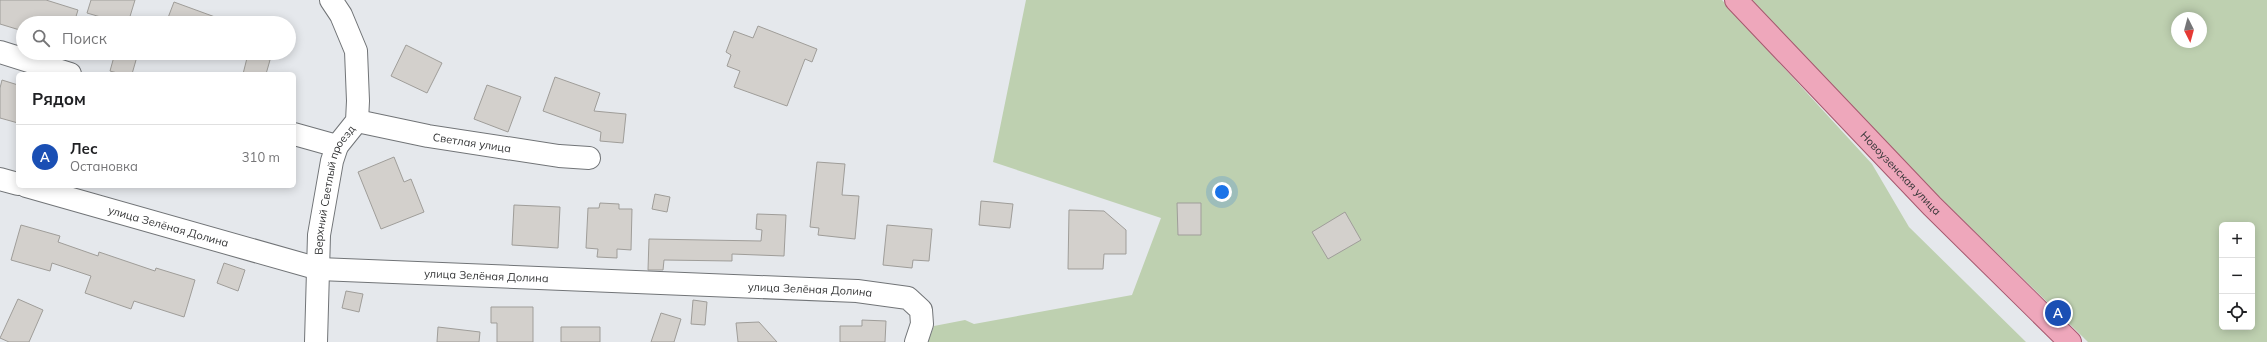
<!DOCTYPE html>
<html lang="ru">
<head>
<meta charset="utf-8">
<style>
	:root { --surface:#fff; --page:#f2f2f2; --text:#202124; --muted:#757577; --line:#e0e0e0; --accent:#7c3aed }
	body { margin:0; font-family:Mulish,sans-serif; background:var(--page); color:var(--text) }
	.controls { position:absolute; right:12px; bottom:12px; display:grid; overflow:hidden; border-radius:6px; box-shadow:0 2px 10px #0003 }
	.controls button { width:36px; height:36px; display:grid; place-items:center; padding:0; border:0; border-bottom:1px solid var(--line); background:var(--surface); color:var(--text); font:20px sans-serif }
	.compass { position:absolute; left:2171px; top:12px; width:36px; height:36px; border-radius:50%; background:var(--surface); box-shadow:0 2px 10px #0003; rotate:174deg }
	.you { position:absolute; left:1222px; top:192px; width:14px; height:14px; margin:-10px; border:3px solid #fff; border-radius:50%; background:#1a73e8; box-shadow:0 0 0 6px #1a73e833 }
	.badge { display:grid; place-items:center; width:26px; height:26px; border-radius:50%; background:var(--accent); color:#fff; font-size:13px; font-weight:700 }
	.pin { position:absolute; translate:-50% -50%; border:2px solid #fff; box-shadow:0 1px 4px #0006 }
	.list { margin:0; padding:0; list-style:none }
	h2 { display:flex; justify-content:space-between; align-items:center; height:52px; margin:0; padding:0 16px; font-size:17px }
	h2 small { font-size:13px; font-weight:400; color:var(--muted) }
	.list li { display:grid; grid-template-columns:26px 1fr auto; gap:12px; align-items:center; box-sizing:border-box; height:64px; padding:0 16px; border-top:1px solid var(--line) }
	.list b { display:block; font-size:15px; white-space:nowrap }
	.list p { margin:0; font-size:13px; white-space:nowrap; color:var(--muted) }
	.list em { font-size:13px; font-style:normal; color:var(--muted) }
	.icon { flex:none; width:22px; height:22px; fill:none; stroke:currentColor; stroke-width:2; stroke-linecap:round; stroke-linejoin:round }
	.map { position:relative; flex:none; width:2267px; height:342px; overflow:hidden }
	.search { position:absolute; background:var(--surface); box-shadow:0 2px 10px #0003; left:16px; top:16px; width:280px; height:44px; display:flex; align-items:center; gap:10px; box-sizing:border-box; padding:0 14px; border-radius:22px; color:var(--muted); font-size:15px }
	.panel { position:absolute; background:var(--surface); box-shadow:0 2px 10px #0003; left:16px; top:72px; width:280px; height:116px; border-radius:6px }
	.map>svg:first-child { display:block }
	.green { fill:#bed0b0; fill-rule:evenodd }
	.building { fill:#d3d0cc; stroke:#9f9d99 }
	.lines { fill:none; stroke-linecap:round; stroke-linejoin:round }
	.minor-casing { stroke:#717477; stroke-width:24 }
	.major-casing { stroke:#a5586e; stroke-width:24 }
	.minor { stroke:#fff; stroke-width:22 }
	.major { stroke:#eea7bb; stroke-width:22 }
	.labels { text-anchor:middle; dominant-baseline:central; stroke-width:3.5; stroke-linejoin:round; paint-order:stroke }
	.street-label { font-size:11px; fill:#333435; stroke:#fff }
</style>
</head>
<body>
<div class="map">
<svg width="2267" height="342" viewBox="0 0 2267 342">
	<rect width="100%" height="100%" fill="#e5e8ec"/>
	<path class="green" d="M 1026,0 L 1722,0 L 1872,164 L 1909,227 L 2026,342 L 928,342 L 934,326 L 965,320 L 974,324 L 1132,295 L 1161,218 L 993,162 Z
		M 1748,0 L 2267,0 L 2267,342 L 2088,342 L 1883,142 ZM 2177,18 L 2201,18 L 2201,42 L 2177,42 ZM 2222,225 L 2252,225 L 2252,327 L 2222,327 Z"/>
	<path class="building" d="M 0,0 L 46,0 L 78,10 L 74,23 L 23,23 L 23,31 L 0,24 Z
		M 91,0 L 135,0 L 128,23 L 121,23 L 87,13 Z
		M 174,2 L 226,21 L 226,23 L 166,23 Z
		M 758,26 L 817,49 L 812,62 L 805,59 L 787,106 L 734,87 L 740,71 L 727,66 L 731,55 L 726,52 L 734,31 L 753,38 Z
		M 406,45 L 442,63 L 427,93 L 391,76 Z
		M 115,53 L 138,53 L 132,74 L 121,74 L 110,71 Z
		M 248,54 L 270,60 L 266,74 L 243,74 Z
		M 555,77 L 600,93 L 594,111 L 626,114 L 623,143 L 600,141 L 601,132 L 543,111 Z
		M 2,80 L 18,85 L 18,123 L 0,118 L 0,88 Z
		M 487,85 L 521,97 L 508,132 L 474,119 Z
		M 394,157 L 404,182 L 411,179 L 424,212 L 381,229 L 358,172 Z
		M 817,162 L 845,164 L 842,195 L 859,196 L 855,239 L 818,235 L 819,228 L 810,227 Z
		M 655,194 L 670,197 L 667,212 L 652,209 Z
		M 981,201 L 1013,204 L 1010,228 L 979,225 Z
		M 600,203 L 619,204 L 619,209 L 632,209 L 631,250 L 617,249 L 617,258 L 597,257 L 598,249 L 586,248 L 588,208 L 599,208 Z
		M 1177,203 L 1201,203 L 1201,235 L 1178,235 Z
		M 514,205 L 560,207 L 558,248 L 512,245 Z
		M 1069,210 L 1104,211 L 1126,230 L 1126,254 L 1104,254 L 1103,269 L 1068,269 Z
		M 1345,212 L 1361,240 L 1328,259 L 1312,232 Z
		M 757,214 L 786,215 L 784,256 L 732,254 L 732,261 L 664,260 L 663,270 L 648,270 L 649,239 L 761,241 L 762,230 L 756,229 Z
		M 21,225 L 60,236 L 58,242 L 98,256 L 99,252 L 155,271 L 156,268 L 195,280 L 184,317 L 134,301 L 131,309 L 85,293 L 91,276 L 52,263 L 50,271 L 11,260 Z
		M 887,225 L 932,229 L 929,261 L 913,260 L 912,268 L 883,265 Z
		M 224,263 L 245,270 L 238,291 L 217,283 Z
		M 346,291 L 363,294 L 359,312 L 342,308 Z
		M 18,299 L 43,310 L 29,342 L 9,342 L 0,338 Z
		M 693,300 L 707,302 L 705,325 L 691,324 Z
		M 491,307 L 533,307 L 533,342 L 497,342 L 497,323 L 491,323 Z
		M 661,313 L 681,319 L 674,342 L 651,342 Z
		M 862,320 L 886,321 L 885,342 L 840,342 L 840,326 L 862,326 Z
		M 759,322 L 777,342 L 738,342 L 736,323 Z
		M 438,327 L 480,332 L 479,342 L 437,342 Z
		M 561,327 L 600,327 L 600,342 L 561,342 Z"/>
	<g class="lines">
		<g class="minor-casing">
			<g id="minor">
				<path d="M 0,52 L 70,74"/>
				<path id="s1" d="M 357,121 L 428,136 L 559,156 L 589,158"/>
				<path d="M 294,134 L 337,146"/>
				<path d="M 0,179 L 18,184"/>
				<path id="s2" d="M 26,186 L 319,269 L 857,291 L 908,298 L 921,310 L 922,324 L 916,342"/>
				<path id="s3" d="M 316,342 L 319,235 L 332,161 L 337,146 L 357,121 L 358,101 L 356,51 L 341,15 L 331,0"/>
			</g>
		</g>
		<g class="major-casing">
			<g id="major">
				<path id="s4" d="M 1736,0 L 1932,206 L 2070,342"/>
			</g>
		</g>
		<use href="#minor" class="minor"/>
		<use href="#major" class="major"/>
	</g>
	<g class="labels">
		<g class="street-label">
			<text stroke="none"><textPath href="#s1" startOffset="117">Светлая улица</textPath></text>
			<text stroke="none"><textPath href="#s4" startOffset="239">Новоузенская улица</textPath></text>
			<text stroke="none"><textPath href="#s3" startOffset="155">Верхний Светлый проезд</textPath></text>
			<text stroke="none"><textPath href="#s2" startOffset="148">улица Зелёная Долина</textPath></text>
			<text stroke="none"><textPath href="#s2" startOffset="472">улица Зелёная Долина</textPath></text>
			<text stroke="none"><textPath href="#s2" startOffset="796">улица Зелёная Долина</textPath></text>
		</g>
	</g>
</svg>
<div class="controls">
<button>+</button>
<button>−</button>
<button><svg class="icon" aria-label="locate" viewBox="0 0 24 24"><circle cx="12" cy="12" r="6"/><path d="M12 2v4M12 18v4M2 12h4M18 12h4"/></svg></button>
</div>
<svg class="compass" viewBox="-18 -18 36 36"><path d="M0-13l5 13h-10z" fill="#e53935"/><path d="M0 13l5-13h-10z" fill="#757577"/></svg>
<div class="you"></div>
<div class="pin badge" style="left:2058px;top:313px;background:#1a4fb4">A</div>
<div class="search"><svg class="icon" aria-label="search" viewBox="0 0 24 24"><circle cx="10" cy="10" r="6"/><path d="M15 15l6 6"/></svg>Поиск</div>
<section class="panel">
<h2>Рядом<small></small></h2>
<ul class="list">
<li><span class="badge" style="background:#1a4fb4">A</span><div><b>Лес</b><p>Остановка</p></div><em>310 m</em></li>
</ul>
</section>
</div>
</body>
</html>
